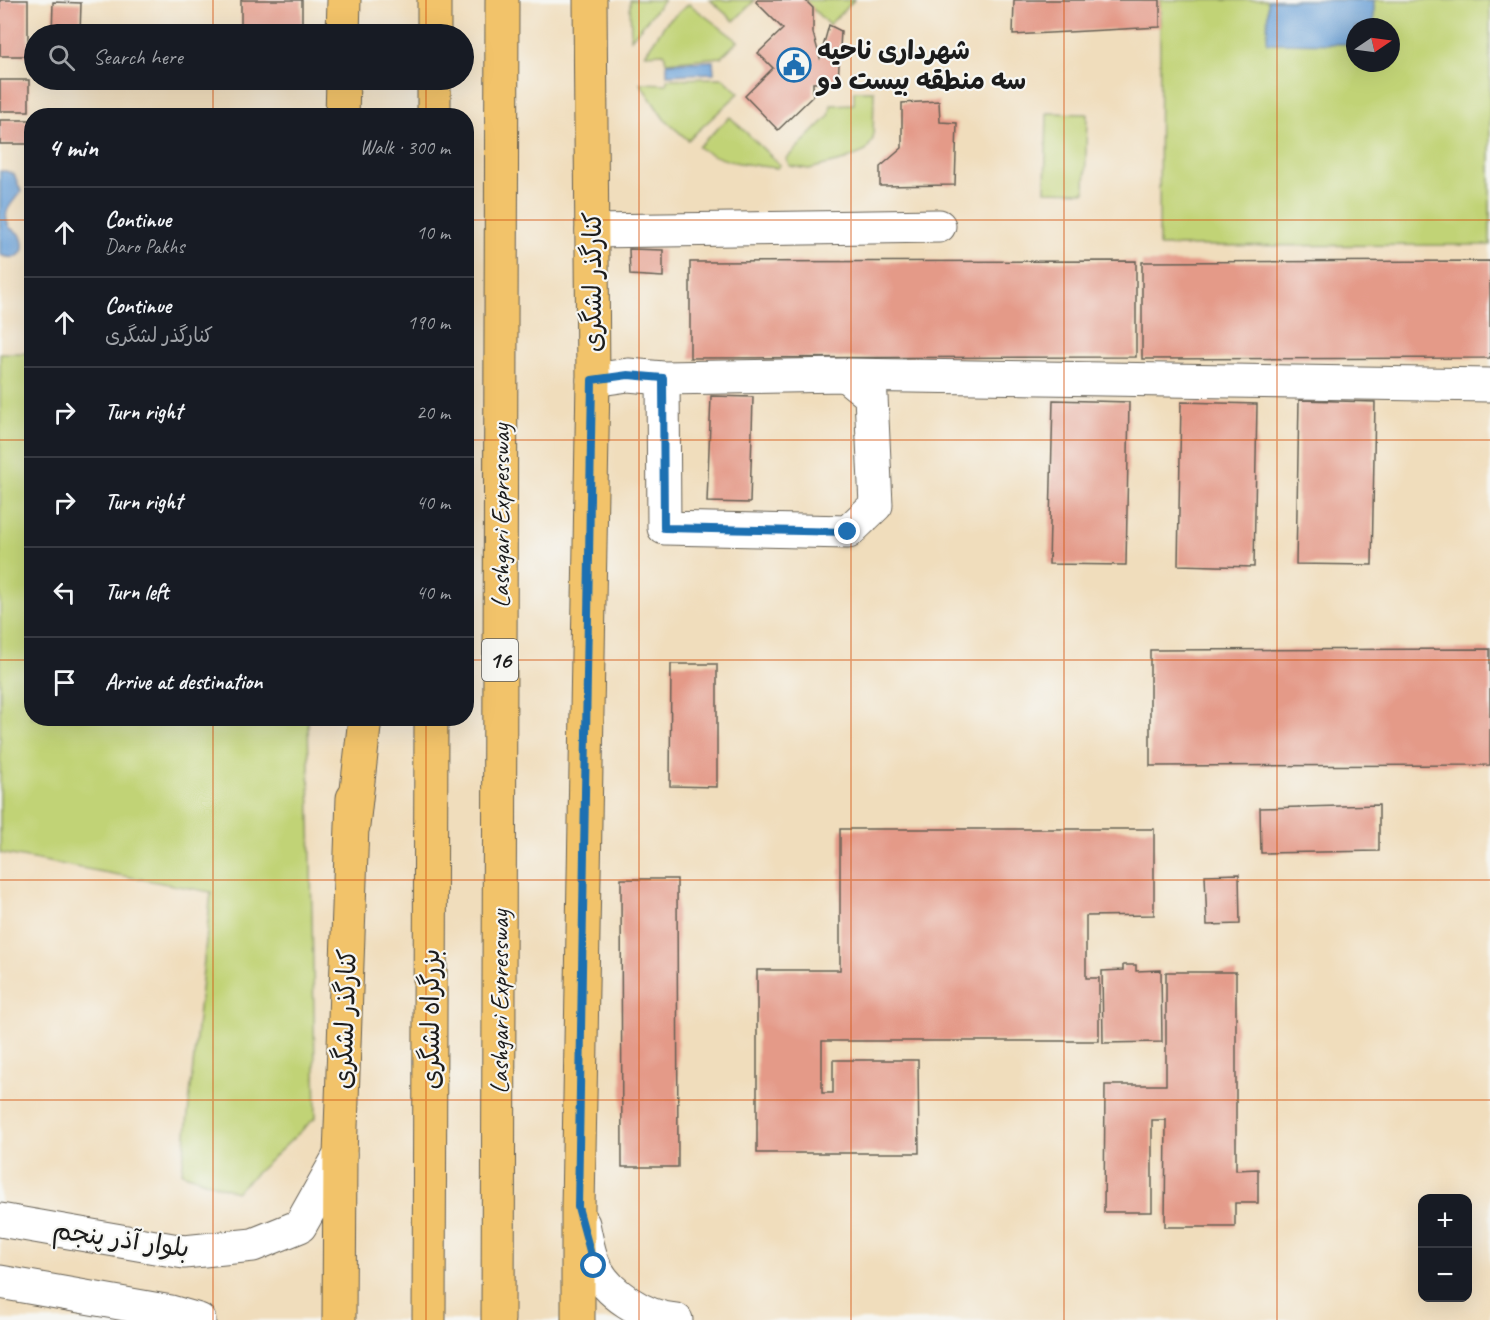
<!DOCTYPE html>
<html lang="en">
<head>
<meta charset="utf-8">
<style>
	:root { --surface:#171b24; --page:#242831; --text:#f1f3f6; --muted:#9ea1a6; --line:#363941 }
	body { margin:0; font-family:Caveat,"Playpen Sans Arabic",sans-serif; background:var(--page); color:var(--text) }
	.controls { position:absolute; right:18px; bottom:18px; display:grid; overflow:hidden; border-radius:12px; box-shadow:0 6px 24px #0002 }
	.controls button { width:54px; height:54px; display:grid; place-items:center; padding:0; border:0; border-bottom:2px solid var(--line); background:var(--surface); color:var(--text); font:30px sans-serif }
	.compass { position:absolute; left:1346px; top:18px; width:54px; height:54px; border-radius:50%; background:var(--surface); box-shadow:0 6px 24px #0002; rotate:77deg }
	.stop { position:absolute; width:18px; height:18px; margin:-14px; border:4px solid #1f6fb2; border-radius:50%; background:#fff }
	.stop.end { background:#1f6fb2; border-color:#fff; box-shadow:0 2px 6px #0008 }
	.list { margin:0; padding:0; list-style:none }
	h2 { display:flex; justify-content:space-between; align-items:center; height:78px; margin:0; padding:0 24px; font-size:26px }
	h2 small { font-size:20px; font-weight:400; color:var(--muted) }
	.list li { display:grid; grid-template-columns:39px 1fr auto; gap:18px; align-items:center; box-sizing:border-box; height:90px; padding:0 24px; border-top:2px solid var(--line) }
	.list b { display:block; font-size:22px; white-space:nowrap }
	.list p { margin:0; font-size:20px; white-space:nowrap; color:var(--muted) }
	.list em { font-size:20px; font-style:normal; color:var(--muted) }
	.icon { flex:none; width:33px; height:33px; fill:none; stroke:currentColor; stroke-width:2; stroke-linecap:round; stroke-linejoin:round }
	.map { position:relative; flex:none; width:1490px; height:1320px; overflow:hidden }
	.search { position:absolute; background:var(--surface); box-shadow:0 6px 24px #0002; left:24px; top:24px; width:450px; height:66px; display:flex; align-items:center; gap:15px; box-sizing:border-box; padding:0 21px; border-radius:33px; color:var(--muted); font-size:22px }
	.panel { position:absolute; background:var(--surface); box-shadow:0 6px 24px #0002; left:24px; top:108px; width:450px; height:618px; border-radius:24px }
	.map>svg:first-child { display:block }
	.green { fill:#c1d376; stroke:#6e7849; stroke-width:1.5; fill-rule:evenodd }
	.water { fill:#6ba1d8; stroke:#445e7a; stroke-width:1.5 }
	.building { fill:#e49a88 }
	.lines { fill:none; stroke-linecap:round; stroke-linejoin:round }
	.minor-casing { stroke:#666054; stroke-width:35 }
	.major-casing { stroke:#666054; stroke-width:35 }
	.highway-casing { stroke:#666054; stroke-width:35 }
	.minor { stroke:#fff; stroke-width:33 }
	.major { stroke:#f2c36a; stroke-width:33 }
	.highway { stroke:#f2c36a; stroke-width:33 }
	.route { stroke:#1f6fb2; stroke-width:8 }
	.grid { fill:none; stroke:#d4530e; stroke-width:1.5; stroke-opacity:0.55 }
	.labels { text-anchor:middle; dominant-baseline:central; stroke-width:4.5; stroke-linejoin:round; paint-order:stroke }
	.shield { fill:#f6f6f2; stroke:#5d5d5c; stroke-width:1.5 }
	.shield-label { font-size:24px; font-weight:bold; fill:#1c1c1c }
	.poi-label { font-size:26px; font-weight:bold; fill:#1c1c1c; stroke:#f6f6f2; text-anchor:start }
	.street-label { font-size:26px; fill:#1c1c1c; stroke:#f6f6f2 }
</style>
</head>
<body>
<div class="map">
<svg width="1490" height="1320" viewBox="0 0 1490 1320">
	<rect width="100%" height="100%" fill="#f6f6f2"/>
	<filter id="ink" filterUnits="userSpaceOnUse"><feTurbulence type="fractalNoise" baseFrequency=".0167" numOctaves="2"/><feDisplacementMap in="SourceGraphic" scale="12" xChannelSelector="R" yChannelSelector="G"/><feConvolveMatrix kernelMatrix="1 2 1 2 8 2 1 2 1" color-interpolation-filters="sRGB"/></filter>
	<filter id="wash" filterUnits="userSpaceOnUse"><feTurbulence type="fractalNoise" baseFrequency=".008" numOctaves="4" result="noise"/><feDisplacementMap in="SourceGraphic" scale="24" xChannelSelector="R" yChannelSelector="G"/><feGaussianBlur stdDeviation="1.35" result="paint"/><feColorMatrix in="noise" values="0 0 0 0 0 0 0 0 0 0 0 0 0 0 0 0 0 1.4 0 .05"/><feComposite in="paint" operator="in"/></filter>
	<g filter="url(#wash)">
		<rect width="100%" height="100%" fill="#f0ddbc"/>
		<path class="green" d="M 630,0 L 664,0 L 631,39 Z
			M 710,0 L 755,0 L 734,21 Z
			M 804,0 L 854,0 L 829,25 Z
			M 1160,0 L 1490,0 L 1490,245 L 1159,246 ZM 1355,27 L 1391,27 L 1391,63 L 1355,63 Z
			M 689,4 L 738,41 L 721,57 L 666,62 L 664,53 L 645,54 L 666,23 Z
			M 723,78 L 739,93 L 688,140 L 664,119 L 640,83 L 667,84 L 667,79 Z
			M 854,91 L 874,91 L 873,139 L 866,151 L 845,160 L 809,169 L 790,166 L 786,159 L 829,116 L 831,105 L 854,104 Z
			M 1047,113 L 1087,114 L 1085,192 L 1045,191 Z
			M 730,117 L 780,165 L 777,168 C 749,165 722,163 698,147 Z
			M 0,353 L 31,353 L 32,718 L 308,719 L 316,1117 L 236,1192 L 182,1173 L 211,892 L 0,853 Z"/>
		<path class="water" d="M 1268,0 L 1374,0 L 1374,27 L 1355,27 L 1355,44 L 1267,43 Z
			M 713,61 L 714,73 L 667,75 L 667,63 Z
			M 0,171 L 6,171 L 14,174 L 21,191 C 13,204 0,210 10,228 L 20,234 C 29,253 18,262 0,255 Z"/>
		<g id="blocks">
			<path class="building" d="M 0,0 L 28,0 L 28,56 L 0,56 Z
				M 241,0 L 302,0 L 302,34 L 241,34 Z
				M 757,0 L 805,0 L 813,8 L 813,33 L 820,58 L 829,25 L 841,31 L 838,82 L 813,83 L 813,96 L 778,130 L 745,96 L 773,68 L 758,53 L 783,29 L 756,2 Z
				M 1014,0 L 1160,0 L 1160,27 L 1013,35 Z
				M 53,2 L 81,3 L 80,34 L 52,34 Z
				M 0,80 L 29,80 L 29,111 L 0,111 Z
				M 939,101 L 940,122 L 957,123 L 955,185 L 880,186 L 880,167 L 902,148 L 902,103 Z
				M 0,120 L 32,120 L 32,144 L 0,144 Z
				M 629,249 L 663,250 L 663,277 L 630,275 Z
				M 1136,261 L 1136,357 L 690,358 L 690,262 Z
				M 1490,261 L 1490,358 L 1142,359 L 1142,262 Z
				M 711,396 L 753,397 L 750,503 L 707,502 Z
				M 1053,400 L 1129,402 L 1126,565 L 1049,564 Z
				M 1299,400 L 1375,402 L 1372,565 L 1296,564 Z
				M 1181,402 L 1257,404 L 1254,567 L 1178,565 Z
				M 1490,649 L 1490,765 L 1150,766 L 1150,650 Z
				M 671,664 L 717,664 L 717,787 L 670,786 Z
				M 1379,805 L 1379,851 L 1261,853 L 1260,808 Z
				M 840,829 L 1154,829 L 1154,915 L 1086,916 L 1086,978 L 1099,978 L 1099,1041 L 822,1041 L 822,1093 L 833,1093 L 833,1060 L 918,1060 L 919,1153 L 757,1153 L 757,970 L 840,970 Z
				M 1239,874 L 1240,924 L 1207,925 L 1205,875 Z
				M 621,879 L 677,879 L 678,1167 L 622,1167 Z
				M 1123,965 L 1136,965 L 1136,971 L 1161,970 L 1162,1042 L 1103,1043 L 1102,971 L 1123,970 Z
				M 1166,972 L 1236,972 L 1236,1170 L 1258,1169 L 1258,1203 L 1235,1203 L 1235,1227 L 1165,1227 L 1166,1120 L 1152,1120 L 1152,1212 L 1104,1212 L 1105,1085 L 1166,1085 Z"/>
		</g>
	</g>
	<g filter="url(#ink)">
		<use href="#blocks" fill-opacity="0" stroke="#666054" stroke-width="1.5"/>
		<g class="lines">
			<g class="minor-casing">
				<path id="minor" d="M 592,231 L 939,226
					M 845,375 L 1490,385
					M 593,380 L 628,375 L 663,378 L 664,528 L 848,532 L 876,505 L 871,396 L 845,375 L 663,378
					M 0,1220 L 184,1252 L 253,1245 L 300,1226 L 340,1155
					M 583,1224 C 586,1237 588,1252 594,1265 C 606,1293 645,1318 676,1320
					M 0,1282 L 171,1312 L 199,1320"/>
			</g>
			<g class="major-casing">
				<path id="major" d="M 343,34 L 344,0
					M 342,116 L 343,80
					M 339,1320 L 340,1155 L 353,798
					M 578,1320 L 578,1207 L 593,380 L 590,0"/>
			</g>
			<g class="highway-casing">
				<path id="highway" d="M 434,34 L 434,0
					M 434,116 L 434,80
					M 353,826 L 365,718
					M 429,1320 L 431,718
					M 498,1320 L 502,0"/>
			</g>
			<use href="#minor" class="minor"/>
			<use href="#major" class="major"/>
			<use href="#highway" class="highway"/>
		</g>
	</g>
	<g class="lines" filter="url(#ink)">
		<path class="route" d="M 594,1266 L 578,1207 L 592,380 L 628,375 L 663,378 L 664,528 L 848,532"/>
	</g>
	<path class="grid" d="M 213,0 L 213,34M 426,0 L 426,34M 639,0 L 639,1320M 851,0 L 851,1320M 1064,0 L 1064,1320M 1277,0 L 1277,1320M 213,80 L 213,116M 426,80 L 426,116M 0,220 L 32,220M 466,220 L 1490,220M 0,440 L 32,440M 466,440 L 1490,440M 0,660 L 32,660M 466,660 L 1490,660M 213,718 L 213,1320M 426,718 L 426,1320M 0,880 L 1490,880M 0,1100 L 1490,1100"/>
	<defs>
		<g id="civic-ring" transform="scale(1.725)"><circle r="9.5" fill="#f6f6f2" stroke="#1f6fb2" stroke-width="1.5"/><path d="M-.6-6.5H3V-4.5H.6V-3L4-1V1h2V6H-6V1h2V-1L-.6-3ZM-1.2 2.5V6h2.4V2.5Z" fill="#1f6fb2"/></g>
	</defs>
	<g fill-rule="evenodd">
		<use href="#civic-ring" x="794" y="65"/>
	</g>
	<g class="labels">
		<rect class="shield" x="482" y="639" width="36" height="42" rx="4.5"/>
		<g class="shield-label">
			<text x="500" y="660">16</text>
		</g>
		<g class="poi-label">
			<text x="817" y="50">شهرداری ناحیه<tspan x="817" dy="30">سه منطقه بیست دو</tspan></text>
		</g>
		<g class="street-label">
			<text transform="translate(592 282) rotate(-90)">کنارگذر لشگری</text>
			<text transform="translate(500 516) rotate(-90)">Lashgari Expressway</text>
			<text transform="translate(499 1002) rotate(-90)">Lashgari Expressway</text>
			<text transform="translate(345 1019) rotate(-88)">کنارگذر لشگری</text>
			<text transform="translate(430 1019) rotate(-90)">بزرگراه لشگری</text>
			<text transform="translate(121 1239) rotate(8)">بلوار آذر پنجم</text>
		</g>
	</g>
</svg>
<div class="controls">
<button>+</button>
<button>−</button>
</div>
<svg class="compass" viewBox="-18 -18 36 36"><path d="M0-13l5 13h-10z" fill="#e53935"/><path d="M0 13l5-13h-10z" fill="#9ea1a6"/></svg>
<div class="stop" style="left:594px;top:1266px"></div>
<div class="stop end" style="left:848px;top:532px"></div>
<div class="search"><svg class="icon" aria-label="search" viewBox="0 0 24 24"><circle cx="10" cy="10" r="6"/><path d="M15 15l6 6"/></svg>Search here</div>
<section class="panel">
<h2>4 min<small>Walk · 300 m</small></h2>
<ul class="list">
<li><svg class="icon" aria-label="ahead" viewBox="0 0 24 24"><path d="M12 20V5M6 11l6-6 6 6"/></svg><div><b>Continue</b><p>Daro Pakhs</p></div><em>10 m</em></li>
<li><svg class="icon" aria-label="ahead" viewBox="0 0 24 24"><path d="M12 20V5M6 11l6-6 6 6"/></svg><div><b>Continue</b><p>کنارگذر لشگری</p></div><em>190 m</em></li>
<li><svg class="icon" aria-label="right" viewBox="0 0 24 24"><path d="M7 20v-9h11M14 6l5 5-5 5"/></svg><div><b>Turn right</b></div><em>20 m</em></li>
<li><svg class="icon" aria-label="right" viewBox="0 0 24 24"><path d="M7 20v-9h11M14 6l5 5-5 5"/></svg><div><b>Turn right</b></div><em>40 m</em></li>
<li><svg class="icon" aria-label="left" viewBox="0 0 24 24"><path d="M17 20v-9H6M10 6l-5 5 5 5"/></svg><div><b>Turn left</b></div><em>40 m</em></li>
<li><svg class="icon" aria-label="arrive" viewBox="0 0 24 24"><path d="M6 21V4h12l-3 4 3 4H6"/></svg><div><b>Arrive at destination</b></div></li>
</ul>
</section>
</div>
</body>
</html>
